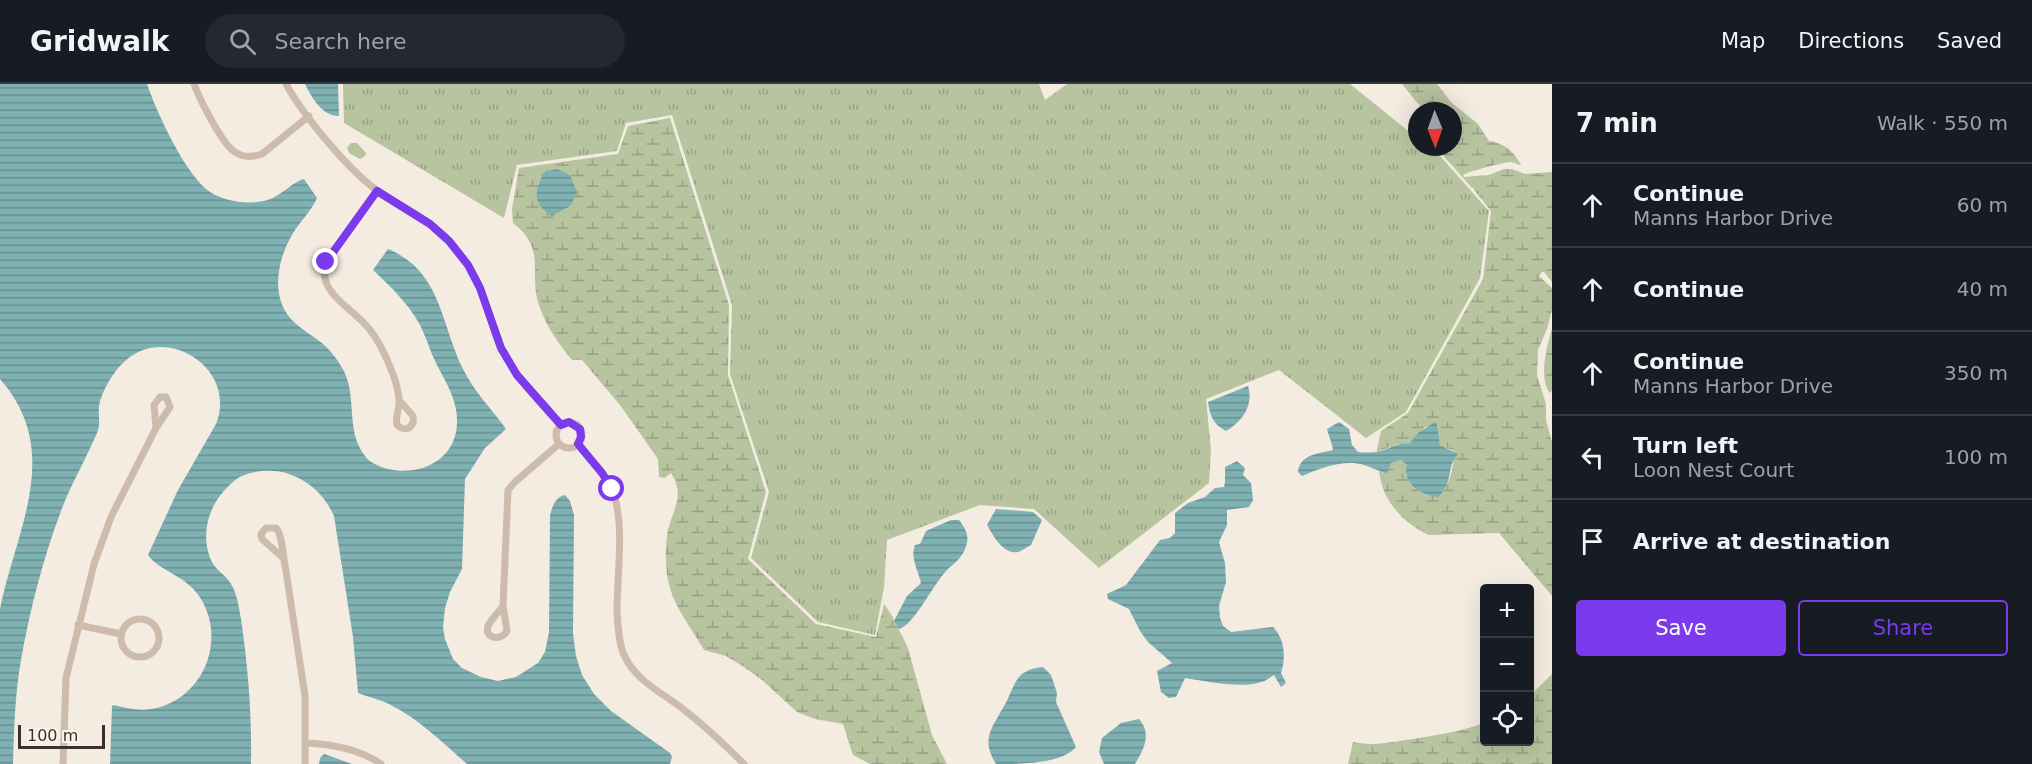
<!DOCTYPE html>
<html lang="en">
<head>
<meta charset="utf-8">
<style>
	:root { --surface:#171b24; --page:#242831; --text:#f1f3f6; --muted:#9ea1a6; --line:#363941; --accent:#7c3aed }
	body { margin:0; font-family:"DejaVu Sans",sans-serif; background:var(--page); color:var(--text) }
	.controls { position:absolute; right:18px; bottom:18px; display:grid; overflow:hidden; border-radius:6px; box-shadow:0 6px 24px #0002 }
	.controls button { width:54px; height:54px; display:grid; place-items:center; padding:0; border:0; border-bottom:2px solid var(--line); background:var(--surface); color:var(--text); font:30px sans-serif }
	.compass { position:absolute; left:1408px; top:18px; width:54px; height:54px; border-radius:50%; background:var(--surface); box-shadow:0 6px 24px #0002; rotate:179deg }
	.scale { position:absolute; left:18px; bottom:15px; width:87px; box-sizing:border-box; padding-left:6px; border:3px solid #3b302b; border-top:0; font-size:16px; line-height:21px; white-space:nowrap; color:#3b302b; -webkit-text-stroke:4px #fbf5ee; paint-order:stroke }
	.stop { position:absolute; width:18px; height:18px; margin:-14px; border:4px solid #7c3aed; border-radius:50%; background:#fff }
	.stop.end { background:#7c3aed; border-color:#fff; box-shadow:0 2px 6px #0008 }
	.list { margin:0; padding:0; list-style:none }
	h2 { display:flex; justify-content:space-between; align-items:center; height:78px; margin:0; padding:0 24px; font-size:26px }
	h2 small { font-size:20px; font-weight:400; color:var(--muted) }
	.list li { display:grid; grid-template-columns:39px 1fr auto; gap:18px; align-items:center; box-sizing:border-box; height:84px; padding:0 24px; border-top:2px solid var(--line) }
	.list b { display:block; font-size:22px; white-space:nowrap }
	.list p { margin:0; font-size:20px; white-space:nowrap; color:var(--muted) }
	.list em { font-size:20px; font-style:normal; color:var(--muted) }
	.actions { display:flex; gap:12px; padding:18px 24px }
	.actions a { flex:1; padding:14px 0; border:2px solid var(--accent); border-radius:6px; text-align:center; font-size:21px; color:var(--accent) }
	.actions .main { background:var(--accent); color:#fff }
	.icon { flex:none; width:33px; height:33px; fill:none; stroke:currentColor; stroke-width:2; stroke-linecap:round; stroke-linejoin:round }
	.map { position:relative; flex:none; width:1552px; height:680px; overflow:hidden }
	header { display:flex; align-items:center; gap:36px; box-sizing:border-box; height:84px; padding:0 30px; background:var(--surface); border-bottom:2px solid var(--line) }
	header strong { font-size:28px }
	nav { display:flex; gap:33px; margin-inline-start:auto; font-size:21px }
	.search { width:420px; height:54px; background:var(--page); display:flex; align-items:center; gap:15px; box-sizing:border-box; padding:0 21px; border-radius:33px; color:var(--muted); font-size:22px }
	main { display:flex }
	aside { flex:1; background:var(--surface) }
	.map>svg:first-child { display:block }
	.grass { fill:url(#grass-tufts) }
	.wetland { fill:url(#wetland-marsh) }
	.green { fill:#b8c4a0 }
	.water { fill:url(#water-rules) }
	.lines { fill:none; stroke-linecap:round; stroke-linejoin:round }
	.minor { stroke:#cdbbac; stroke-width:7 }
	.route { stroke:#7c3aed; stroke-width:8 }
</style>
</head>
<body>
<header>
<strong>Gridwalk</strong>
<div class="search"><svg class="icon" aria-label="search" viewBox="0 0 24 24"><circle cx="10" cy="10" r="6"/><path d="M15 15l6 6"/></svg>Search here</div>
<nav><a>Map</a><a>Directions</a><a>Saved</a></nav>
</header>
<main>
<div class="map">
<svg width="1552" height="680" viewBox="0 0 1552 680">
	<defs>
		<pattern id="grass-tufts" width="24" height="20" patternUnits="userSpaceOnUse" patternTransform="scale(1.5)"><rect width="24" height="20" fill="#b8c4a0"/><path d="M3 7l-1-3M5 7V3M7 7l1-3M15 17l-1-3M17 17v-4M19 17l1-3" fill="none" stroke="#97a083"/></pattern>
		<pattern id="wetland-marsh" width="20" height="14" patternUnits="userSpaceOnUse" patternTransform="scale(1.5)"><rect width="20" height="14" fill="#b8c4a0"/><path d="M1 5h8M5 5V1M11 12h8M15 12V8" fill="none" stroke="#97a083"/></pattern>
		<pattern id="water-rules" width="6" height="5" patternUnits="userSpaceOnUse" patternTransform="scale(1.5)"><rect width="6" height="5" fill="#7fb0b2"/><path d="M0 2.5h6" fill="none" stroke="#699091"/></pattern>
	</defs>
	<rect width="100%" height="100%" fill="#f4ebe1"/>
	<path class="grass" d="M 343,0 L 1039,0 L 1045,16 L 1067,0 L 1350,0 L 1417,54 L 1417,63 L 1429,63 L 1440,72 L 1489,127 L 1480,194 L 1406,328 L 1366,354 L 1279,286 L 1206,315 L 1211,366 L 1209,399 L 1099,484 L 1034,425 L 980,421 L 887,456 L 884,503 L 875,551 L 818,538 L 751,474 L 769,408 L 730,290 L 732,221 L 672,31 L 626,39 L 617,67 L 517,81 L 504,134 L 344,39 Z"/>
	<path class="wetland" d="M 1402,0 L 1437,0 L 1452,19 L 1478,40 L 1489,57 C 1504,59 1514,67 1521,81 C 1519,81 1513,78 1511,78 C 1504,78 1470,87 1463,91 L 1464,93 L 1489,91 L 1504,85 L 1512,85 L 1525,90 L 1552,88 L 1552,198 L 1544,188 L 1542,188 L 1539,192 L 1552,204 L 1552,226 L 1547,245 L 1538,266 L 1537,291 L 1546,320 L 1546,336 L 1552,358 L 1552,512 L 1499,449 L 1429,451 C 1404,440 1381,416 1379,386 L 1383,389 L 1391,379 L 1401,376 L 1408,381 L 1406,391 L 1411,401 L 1439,413 C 1449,403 1455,381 1454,367 L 1440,361 L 1437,340 L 1425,343 L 1409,360 L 1398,360 L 1377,368 L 1377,365 L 1381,347 L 1408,329 L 1483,195 L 1491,127 L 1474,106 L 1474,104 L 1472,104 L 1442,70 L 1433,63 L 1453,63 L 1453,27 C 1418,27 1424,26 1402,0 Z
		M 670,34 L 729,221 L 728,291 L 766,408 L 748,475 L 816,540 L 876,553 L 884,520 L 891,530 L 908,564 L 932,651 L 947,680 L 870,680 L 853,671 L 843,640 L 815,635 L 797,628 L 762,596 L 744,583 L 726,572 L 704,566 C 691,543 673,522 668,496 C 665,481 665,461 668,446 C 674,423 685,411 671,389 L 665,394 L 659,393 L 658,375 L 620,321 L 582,276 L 572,276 C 559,260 547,244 540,224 C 527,189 548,166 513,139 L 512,125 L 519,84 L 618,70 L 628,42 Z
		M 1552,245 L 1552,306 L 1550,309 C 1538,295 1547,261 1552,245 Z
		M 1552,590 L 1552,680 L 1348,680 L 1353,658 C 1376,663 1397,657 1419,654 C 1443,650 1462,647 1484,639 L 1484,658 L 1530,658 L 1530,612 Z"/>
	<path class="green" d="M 351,59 L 357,59 L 366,69 L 365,72 L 360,75 L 349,69 L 347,64 Z"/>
	<path class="water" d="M 0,0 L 147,0 C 157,29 183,85 206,105 C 221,117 246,121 264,117 C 280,114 290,99 304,95 L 317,114 C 311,128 299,138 292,151 C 276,178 270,217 295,239 C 315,256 326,257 341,282 C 359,310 344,345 365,372 C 370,379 377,381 384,384 C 418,394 456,377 457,339 C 458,318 447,300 438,283 C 431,270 427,255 420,241 C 408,219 391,203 373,186 L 388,165 C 442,187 441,242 463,285 C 474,308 492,325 506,345 L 485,364 L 465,395 L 462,485 L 450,508 L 445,524 L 443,543 L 445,555 L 453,575 L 462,584 L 481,593 L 498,597 L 516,593 L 538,579 L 545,568 L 549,548 L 550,432 C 552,423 555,413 565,411 L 570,417 L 574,431 L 573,549 L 576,572 L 582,591 L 594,610 L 611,627 L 670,669 L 672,673 L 670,680 L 467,680 C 442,658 419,635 389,620 C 379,615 368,613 358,609 L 353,553 L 334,432 C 325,412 310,397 289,390 C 273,384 246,386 233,398 C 210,417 199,448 211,476 C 215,486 226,491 231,500 C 237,509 239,524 241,535 C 248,583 252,631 251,680 L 110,680 L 112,622 L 114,621 C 126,624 138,627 151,625 C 202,617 227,558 201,515 C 187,491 160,488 148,471 L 178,406 L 216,340 C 239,283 161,235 120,282 C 111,292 101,309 99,322 C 98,332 101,339 97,349 C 86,375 71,400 61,427 C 43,475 30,525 21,576 C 15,610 14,645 13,680 L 0,680 C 0,645 0,610 0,575 C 0,559 0,540 0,525 C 16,445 64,368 0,295 Z
		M 305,0 L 338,0 L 339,32 C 322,32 312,14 305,0 Z
		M 557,85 L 570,91 L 577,108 L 571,121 L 552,132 C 532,119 534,109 544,88 Z
		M 1248,302 C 1254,321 1242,338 1226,347 C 1213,340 1210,332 1208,318 Z
		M 1339,338 L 1349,345 L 1352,361 L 1358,368 C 1367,369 1375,369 1384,366 C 1393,363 1399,358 1409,360 L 1419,348 L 1435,338 L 1437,340 L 1440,361 L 1458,370 C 1446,383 1454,397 1439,413 C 1423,412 1401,400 1407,381 L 1401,376 L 1391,379 L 1387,389 C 1379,388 1372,383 1364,381 C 1343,375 1321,384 1302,392 L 1298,388 C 1300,370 1318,370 1333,366 C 1332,358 1329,353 1327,345 Z
		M 1237,377 L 1245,384 L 1243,391 L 1251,399 L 1253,416 L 1249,423 L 1227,426 L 1227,441 L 1219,458 L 1225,479 L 1226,498 L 1219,522 L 1220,534 L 1223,542 L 1231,548 L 1273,543 C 1285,555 1286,574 1281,589 L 1286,599 L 1281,603 L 1274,591 C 1270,593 1266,597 1261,598 C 1241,605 1206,597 1185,594 L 1176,613 L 1169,614 L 1161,608 L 1157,587 L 1172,579 L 1148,558 L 1140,547 L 1129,525 L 1108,515 L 1107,510 L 1126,501 L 1160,456 L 1170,454 L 1175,449 L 1175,429 L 1188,419 L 1205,413 L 1215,404 L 1224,403 L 1225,398 L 1225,383 Z
		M 996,425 L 1033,428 L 1042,436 L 1031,461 C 1027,463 1022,467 1018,468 C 1003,471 993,451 987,441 Z
		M 951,436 L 959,436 C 965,444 970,452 966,462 C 963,474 954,479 946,487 C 932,503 924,522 910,537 C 907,541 903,543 899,545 L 894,537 L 907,512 L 921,499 C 918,486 910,473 915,461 L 920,460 L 926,447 Z
		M 1043,583 L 1051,591 L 1057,609 L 1056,618 L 1076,663 C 1062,680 1020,680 996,680 C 981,656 991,645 1003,624 C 1016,602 1013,586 1043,583 Z
		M 1139,635 C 1152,650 1144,665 1135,680 L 1104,680 L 1099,668 L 1102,654 L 1121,639 Z
		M 324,670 L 327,671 L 352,680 L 319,680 L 320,674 Z"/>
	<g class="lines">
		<path class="minor" d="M 194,0 C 200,16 222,60 235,68 C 243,74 253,73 262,70 L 309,32
			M 286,0 C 303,31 349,87 378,107 C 402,124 432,136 452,160 C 463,174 475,189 481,206 C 488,224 492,243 500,262 C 514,292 538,317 561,341
			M 377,107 L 326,178 C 316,210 354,224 370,246 C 382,261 400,300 399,319 C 399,327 395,333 397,341 C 406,349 415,343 413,332 L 400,317
			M556 351a13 13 0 1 1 26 0a13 13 0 1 1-26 0Z
			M 577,360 C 590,376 606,389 613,408 C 625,440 617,491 617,526 C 618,540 618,557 624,571 C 636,597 661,608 683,625 C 705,642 725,661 744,680
			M 282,473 L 262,455 L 261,450 L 266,444 L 276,444 C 283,451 283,475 286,487 L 305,612 L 305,680
			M 503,522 C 499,528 491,535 488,542 C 484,554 500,558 507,547 L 503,522 L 508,406 L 516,397 L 559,360
			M121 554a19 19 0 1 1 38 0a19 19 0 1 1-38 0Z
			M 78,541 L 121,550
			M 306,659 C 332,660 359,665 381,680
			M 63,680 L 66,594 L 94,480 L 111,433 L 156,344 L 170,323 L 166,313 L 160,313 L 154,321 L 156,344"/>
	</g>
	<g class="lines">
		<path class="route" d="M 326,178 L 377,107 L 430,140 L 449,157 L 468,181 L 480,204 L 501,264 L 517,291 L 561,341 L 569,338 L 580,345 L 581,353 L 578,360 L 602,389 L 612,405"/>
	</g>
</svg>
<div class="controls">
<button>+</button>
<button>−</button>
<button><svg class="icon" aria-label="locate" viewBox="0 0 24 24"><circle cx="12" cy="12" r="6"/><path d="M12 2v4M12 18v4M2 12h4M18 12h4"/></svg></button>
</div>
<svg class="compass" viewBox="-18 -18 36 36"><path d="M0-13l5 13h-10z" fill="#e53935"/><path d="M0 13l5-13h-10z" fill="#9ea1a6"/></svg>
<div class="scale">100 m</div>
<div class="stop" style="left:612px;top:405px"></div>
<div class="stop end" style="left:326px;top:178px"></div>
</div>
<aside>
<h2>7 min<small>Walk · 550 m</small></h2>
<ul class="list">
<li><svg class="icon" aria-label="ahead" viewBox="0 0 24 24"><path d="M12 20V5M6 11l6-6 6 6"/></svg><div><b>Continue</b><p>Manns Harbor Drive</p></div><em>60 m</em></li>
<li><svg class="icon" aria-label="ahead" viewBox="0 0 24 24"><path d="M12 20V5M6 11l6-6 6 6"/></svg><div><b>Continue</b></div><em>40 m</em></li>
<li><svg class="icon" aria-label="ahead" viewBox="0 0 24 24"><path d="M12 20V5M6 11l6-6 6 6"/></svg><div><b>Continue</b><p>Manns Harbor Drive</p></div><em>350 m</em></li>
<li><svg class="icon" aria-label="left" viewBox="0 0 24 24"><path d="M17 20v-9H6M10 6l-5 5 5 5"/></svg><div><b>Turn left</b><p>Loon Nest Court</p></div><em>100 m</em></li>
<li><svg class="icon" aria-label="arrive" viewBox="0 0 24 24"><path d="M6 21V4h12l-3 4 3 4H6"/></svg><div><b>Arrive at destination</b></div></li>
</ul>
<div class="actions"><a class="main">Save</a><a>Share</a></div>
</aside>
</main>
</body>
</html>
